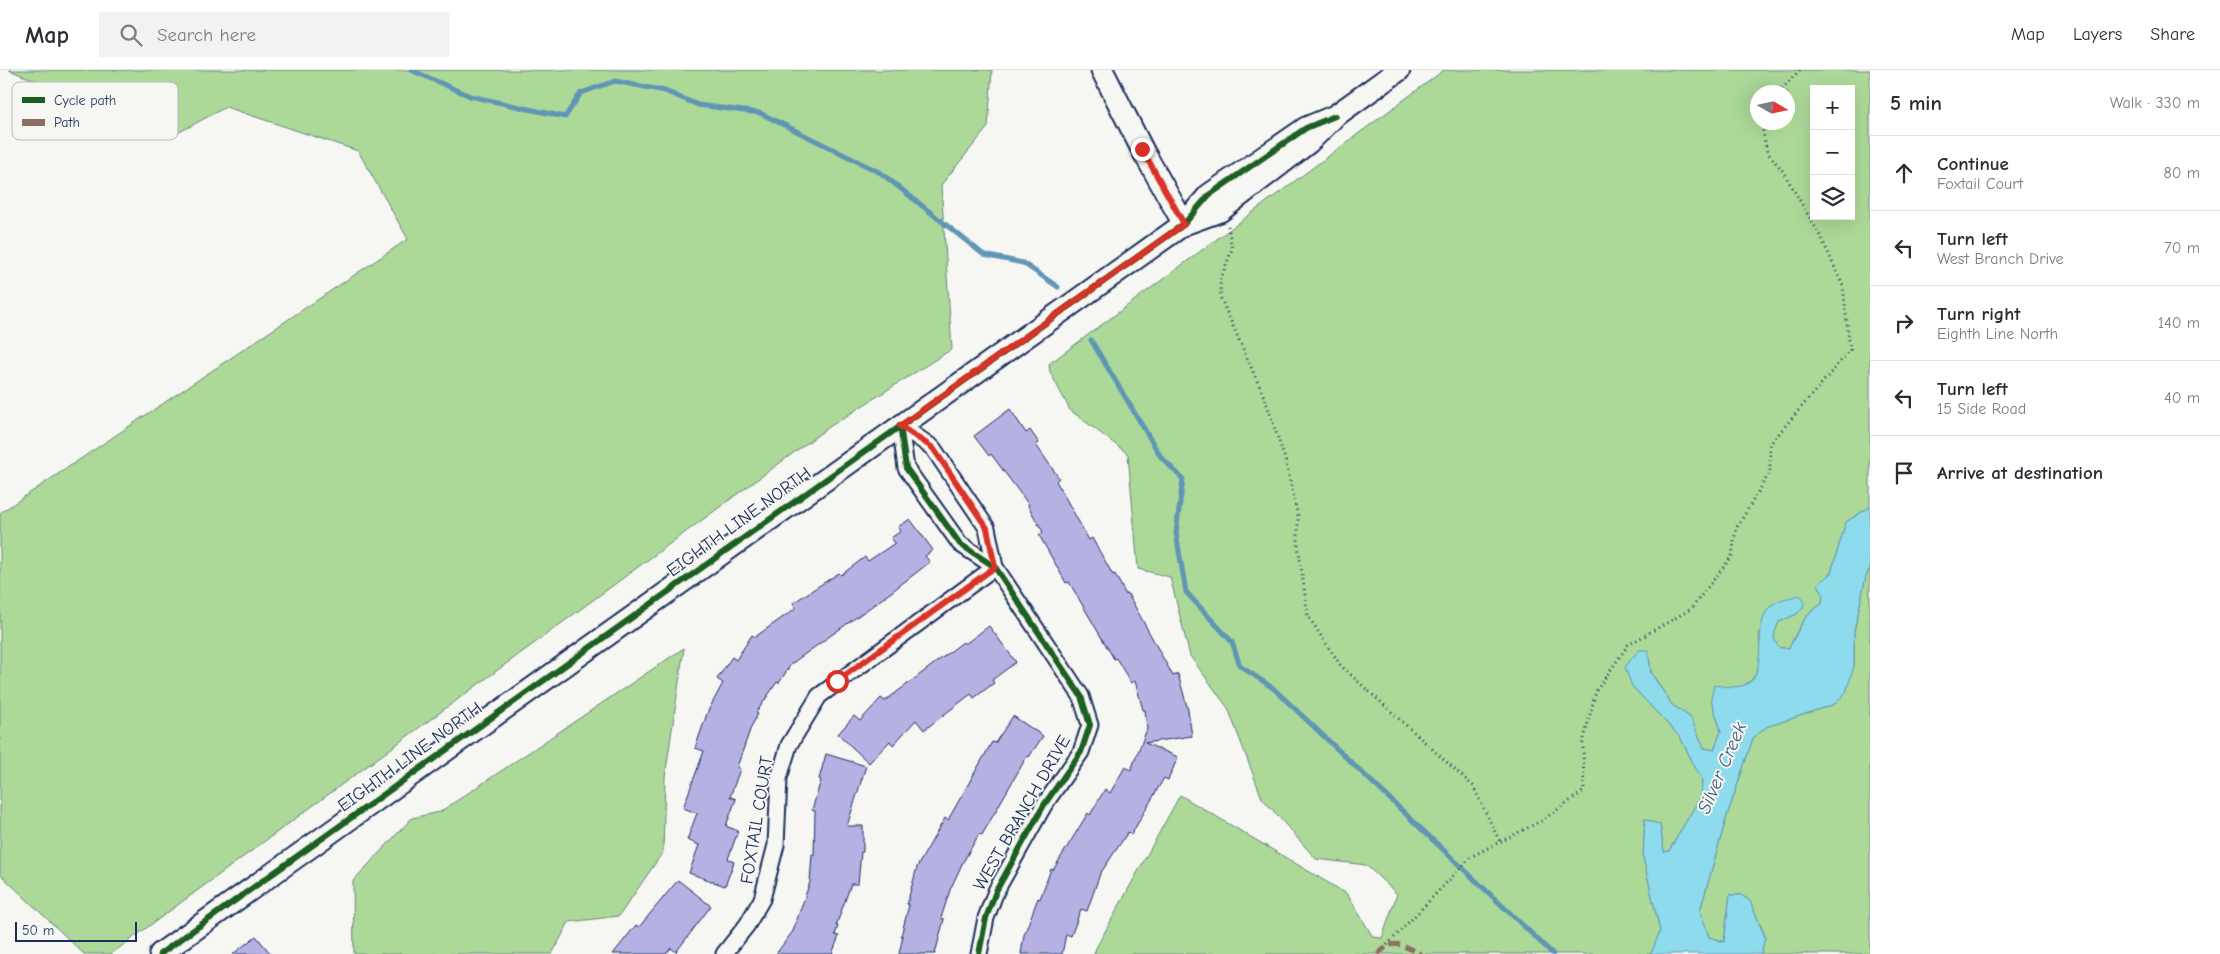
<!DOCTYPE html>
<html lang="en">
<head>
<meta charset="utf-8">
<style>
	:root { --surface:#fff; --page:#f2f2f3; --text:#2b2b33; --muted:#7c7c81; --line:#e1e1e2 }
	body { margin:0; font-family:"Comic Neue",sans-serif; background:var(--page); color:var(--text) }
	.controls { position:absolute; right:15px; top:15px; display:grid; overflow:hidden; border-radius:0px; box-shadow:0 5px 20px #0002 }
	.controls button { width:45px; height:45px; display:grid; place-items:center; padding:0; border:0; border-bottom:1px solid var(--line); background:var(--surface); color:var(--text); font:25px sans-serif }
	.compass { position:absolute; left:1750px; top:15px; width:45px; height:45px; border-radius:50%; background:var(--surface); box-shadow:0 5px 20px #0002; rotate:99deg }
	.scale { position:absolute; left:15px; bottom:12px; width:122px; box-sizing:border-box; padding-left:5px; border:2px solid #1b2f5e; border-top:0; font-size:14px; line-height:18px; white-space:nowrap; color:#1b2f5e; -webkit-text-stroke:4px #f6f6f2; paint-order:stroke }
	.stop { position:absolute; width:15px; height:15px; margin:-11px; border:4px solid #d93025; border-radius:50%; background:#fff }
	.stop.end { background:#d93025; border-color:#fff; box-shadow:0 1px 5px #0008 }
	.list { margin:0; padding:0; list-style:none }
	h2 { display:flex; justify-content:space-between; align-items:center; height:65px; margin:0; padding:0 20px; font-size:21px }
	h2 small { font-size:16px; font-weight:400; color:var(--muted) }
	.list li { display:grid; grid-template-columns:32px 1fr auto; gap:15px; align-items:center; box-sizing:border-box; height:75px; padding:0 20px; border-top:1px solid var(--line) }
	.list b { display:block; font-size:19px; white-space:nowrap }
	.list p { margin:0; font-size:16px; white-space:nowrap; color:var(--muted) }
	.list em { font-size:16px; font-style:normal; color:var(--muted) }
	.icon { flex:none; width:28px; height:28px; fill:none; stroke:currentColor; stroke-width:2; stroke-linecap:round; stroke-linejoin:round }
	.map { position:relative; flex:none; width:1870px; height:884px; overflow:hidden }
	header { display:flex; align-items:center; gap:30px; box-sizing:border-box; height:70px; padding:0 25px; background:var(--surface); border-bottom:1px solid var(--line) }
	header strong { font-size:24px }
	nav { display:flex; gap:28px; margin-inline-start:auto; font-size:18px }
	.search { width:350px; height:45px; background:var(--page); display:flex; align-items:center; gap:12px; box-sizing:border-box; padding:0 18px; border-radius:0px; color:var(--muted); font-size:19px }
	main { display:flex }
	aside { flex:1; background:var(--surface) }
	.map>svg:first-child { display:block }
	.green { fill:#acd998; stroke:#64847b; fill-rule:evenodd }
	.water { fill:#8edbee; stroke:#6096b4 }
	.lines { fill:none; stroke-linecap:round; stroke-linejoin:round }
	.stream { stroke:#6096b4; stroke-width:5 }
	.building { fill:#b5b1e3; stroke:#1b2f5e }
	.street-casing { stroke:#1b2f5e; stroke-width:19 }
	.secondary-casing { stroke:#1b2f5e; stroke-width:25 }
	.path { stroke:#1b2f5e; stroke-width:3; stroke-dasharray:1 4; stroke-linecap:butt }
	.street { stroke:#f6f6f2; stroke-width:15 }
	.secondary { stroke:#f6f6f2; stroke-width:21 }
	.quiet { stroke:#8d6e63; stroke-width:5; stroke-dasharray:10 5; stroke-linecap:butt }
	.cycleway-casing { stroke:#f6f6f2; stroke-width:9 }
	.cycleway { stroke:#1b5e20; stroke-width:6 }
	.route { stroke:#d93025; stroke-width:6 }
	.labels { text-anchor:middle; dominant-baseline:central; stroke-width:4; stroke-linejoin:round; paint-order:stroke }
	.street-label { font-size:18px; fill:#1b2f5e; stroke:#f6f6f2 }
	.water-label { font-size:19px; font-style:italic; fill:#385a82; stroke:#f6f6f2 }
	.key { fill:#f6f6f2; stroke:#b4bac6; stroke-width:1 }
	.key-label { font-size:14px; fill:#1b2f5e }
</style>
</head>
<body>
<header>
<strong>Map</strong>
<div class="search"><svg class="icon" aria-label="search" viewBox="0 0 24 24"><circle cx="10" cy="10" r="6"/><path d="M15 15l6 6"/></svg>Search here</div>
<nav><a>Map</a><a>Layers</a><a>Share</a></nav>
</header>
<main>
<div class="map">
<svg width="1870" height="884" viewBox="0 0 1870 884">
	<rect width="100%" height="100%" fill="#f6f6f2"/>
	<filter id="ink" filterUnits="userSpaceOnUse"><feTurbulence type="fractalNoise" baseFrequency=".02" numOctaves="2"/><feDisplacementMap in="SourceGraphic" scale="10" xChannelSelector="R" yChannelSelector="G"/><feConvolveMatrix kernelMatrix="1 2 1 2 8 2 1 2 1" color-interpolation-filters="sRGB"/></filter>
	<g filter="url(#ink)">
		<path class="green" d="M 9,0 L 992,0 L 988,57 L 941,115 L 952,279 L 826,359 L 111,884 L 84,884 L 0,804 L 0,443 L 408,169 L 358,81 L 226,37 L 172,66 Z
			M 1444,0 L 1870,0 L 1870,437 L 1846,452 L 1831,503 L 1818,514 L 1823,524 L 1822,534 C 1802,545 1799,559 1789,578 L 1780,578 C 1771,569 1774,563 1779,552 L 1797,544 L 1804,537 L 1759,562 C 1759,572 1762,584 1760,594 C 1756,616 1729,622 1711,629 L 1721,661 L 1714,680 L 1704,678 L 1690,647 L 1672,635 L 1651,602 L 1648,580 L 1632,616 L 1680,667 L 1702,710 L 1701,726 L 1669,781 L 1664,782 L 1660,755 L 1645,749 L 1643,787 L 1660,861 L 1651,884 L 1094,884 L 1096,878 L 1180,725 L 1347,824 L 1373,867 L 1382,868 L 1397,824 L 1366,795 L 1316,789 L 1262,728 L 1228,638 L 1190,586 L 1170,507 L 1138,499 L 1128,384 L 1070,340 L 1050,302 L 1049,294 ZM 1814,19 L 1851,19 L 1851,146 L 1814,146 ZM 1758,22 L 1788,22 L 1788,52 L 1758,52 Z
			M 1870,498 L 1870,884 L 1761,884 L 1765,866 L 1750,831 L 1741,825 L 1730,825 L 1724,872 L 1709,867 L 1700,841 L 1726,749 L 1753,668 L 1766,657 L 1835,634 L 1854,596 L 1854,561 L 1866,506 Z
			M 684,578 L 665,707 L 663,782 L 619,846 L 569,852 L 552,884 L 354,884 L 353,811 L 412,748 L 440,742 Z"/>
		<path class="water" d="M 1870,437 L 1870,498 L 1866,506 L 1854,561 L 1854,596 L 1846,622 L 1835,634 L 1766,657 L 1753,668 L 1726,749 L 1700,841 L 1709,867 L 1724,872 L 1730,825 L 1741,825 L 1750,831 L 1765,867 L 1761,884 L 1651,884 L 1660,861 L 1643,787 L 1645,749 L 1660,755 L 1664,782 L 1669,781 L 1701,726 L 1702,710 L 1680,667 L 1632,616 L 1625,597 L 1639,580 L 1648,580 L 1651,603 L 1672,635 L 1690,647 L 1704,678 L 1714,680 L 1721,661 L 1711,629 L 1714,615 C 1722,616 1733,618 1741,616 C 1773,610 1748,552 1773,534 C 1779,529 1791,528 1799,525 L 1804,529 C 1806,544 1790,546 1779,552 C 1774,563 1771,569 1780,578 L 1789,578 C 1800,559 1802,546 1822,534 L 1823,524 L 1818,514 L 1831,503 L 1846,452 Z"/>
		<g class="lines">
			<path class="stream" d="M 411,0 L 470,26 L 565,47 L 581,23 L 615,11 L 665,21 L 698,35 L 760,43 L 881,103 L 984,185 L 1023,193 L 1058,217
				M 1091,270 L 1161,387 L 1183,409 L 1176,463 L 1186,522 L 1232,572 L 1240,596 L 1273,618 L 1553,884"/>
		</g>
		<path class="building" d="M 1010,339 L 1026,363 L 1030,360 L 1039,373 L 1036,375 L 1059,408 L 1056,411 L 1089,470 L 1092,468 L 1113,505 L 1115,504 L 1126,525 L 1128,524 L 1173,606 L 1178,604 L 1188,640 L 1192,666 L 1145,673 L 1178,687 L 1168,710 L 1164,708 L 1131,765 L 1128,762 L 1100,804 L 1087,841 L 1081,839 L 1071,866 L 1066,864 L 1062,884 L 1021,884 L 1024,865 L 1038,828 L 1040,829 L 1051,799 L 1053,800 L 1088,743 L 1090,745 L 1105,719 L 1110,723 L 1125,697 L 1131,700 L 1147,659 L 1145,640 L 1143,640 L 1135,611 L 1131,613 L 1116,588 L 1114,589 L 1069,512 L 1066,513 L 1039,465 L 1043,462 L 1028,436 L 1029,435 L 991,384 L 989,386 L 974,366 Z
			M 910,449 L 933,480 L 925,486 L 930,492 L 890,523 L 791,594 L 779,613 L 777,612 L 756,643 L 758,644 L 751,657 L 737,697 L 740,699 L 730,727 L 736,729 L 726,756 L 738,761 L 728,789 L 734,792 L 725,816 L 689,803 L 699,775 L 687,770 L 697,743 L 683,738 L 704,681 L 695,678 L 708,641 L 723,613 L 717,609 L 732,587 L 736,590 L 752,565 L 755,567 L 796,538 L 793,533 L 814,519 L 839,503 L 841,505 L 865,487 L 868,491 L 895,473 L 891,468 L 901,461 L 898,457 Z
			M 989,556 L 1016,592 L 992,610 L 994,613 L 974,628 L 971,624 L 924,660 L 916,650 L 893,675 L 890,671 L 869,693 L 838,664 L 854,646 L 860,651 L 881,628 L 885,631 L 963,572 L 965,574 Z
			M 1013,646 L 1043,666 L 1029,687 L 1027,686 L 982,765 L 979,764 L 962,794 L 950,820 L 941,848 L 944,849 L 935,884 L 899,884 L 903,866 L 901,866 L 909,835 L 907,834 L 917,797 L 945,748 L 948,750 L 992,672 L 995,673 Z
			M 826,684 L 866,696 L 847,756 L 863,756 L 863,782 L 861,782 L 858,814 L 851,814 L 836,856 L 838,856 L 835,865 L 839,866 L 832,884 L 776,884 L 793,861 L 810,812 L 812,784 L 814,785 L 815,741 L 812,740 L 821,710 L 819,709 Z
			M 678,810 L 711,836 L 676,882 L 671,878 L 666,884 L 613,884 L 636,855 L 639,857 Z
			M 256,866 L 271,884 L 233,884 Z"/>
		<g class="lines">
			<g class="street-casing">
				<path id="street" d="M 900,355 L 906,398 L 960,474 L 995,497 L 1081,626 L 1090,655 L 1081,682 L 1044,735 L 996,821 L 986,848 L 979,884
					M 900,355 L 933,378 L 987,458 L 995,497
					M 724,884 L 747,855 L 762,829 L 776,775 L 779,708 L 789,675 L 819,626 L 995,497"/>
			</g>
			<g class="secondary-casing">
				<path id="secondary" d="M 1102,0 L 1142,79 L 1184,154
					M 1187,153 L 1220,141 L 1309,72 L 1335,46 L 1399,0
					M 160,884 L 1184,154 L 1209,125 L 1306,58 L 1335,46"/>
			</g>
			<path class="path" d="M 1778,22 L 1800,0
				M 1228,156 L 1232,179 L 1220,211 L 1221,229 L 1265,329 L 1285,389 L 1298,446 L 1298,475 L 1308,546 L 1341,596 L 1473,716 L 1500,772
				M 1387,875 L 1472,786 L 1541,751 L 1584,721 L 1583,673 L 1596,621 L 1628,575 L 1691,539 L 1732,486 L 1736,459 L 1770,402 L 1770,374 L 1850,280 L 1843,216 L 1821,167 L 1782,100 L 1767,82 L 1761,52"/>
			<use href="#street" class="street"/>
			<use href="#secondary" class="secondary"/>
			<path class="quiet" d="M 1378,884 C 1395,867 1402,876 1421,884"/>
			<g class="cycleway-casing">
				<path id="cycleway" d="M 900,355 L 906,398 L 960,474 L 995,497 L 1081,626 L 1090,655 L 1081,682 L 1044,735 L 996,821 L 986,848 L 979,884
					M 160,884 L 1184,154 L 1209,125 L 1306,58 L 1335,46"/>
			</g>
			<use href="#cycleway" class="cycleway"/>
		</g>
	</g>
	<g class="lines" filter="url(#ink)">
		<path class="route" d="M 837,611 L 995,497 L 987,458 L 933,378 L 900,356 L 1184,154 L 1142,79"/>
	</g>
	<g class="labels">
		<g class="street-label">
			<text transform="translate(739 452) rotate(-36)">EIGHTH LINE NORTH</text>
			<text transform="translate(410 687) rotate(-36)">EIGHTH LINE NORTH</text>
			<text transform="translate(1022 743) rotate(-60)">WEST BRANCH DRIVE</text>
			<text transform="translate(757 750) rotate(-81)">FOXTAIL COURT</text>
		</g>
		<g class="water-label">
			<text transform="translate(1722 698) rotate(-67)">Silver Creek</text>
		</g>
	</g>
	<rect x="12" y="12" width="166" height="58" rx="8" class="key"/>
	<rect x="22" y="27" width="23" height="6" fill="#1b5e20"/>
	<rect x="22" y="49" width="23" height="7" fill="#8d6e63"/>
	<g class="key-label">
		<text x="54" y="35">Cycle path</text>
		<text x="54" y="57">Path</text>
	</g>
</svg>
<div class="controls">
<button>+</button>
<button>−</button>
<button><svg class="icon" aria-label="layers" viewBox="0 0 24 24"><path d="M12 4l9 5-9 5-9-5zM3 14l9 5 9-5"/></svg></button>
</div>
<svg class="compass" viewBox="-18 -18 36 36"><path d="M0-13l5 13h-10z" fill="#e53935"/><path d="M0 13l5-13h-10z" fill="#7c7c81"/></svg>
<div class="scale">50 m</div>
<div class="stop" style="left:837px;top:611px"></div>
<div class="stop end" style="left:1142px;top:79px"></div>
</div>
<aside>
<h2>5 min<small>Walk · 330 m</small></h2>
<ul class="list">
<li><svg class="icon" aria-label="ahead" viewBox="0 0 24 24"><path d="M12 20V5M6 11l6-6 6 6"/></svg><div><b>Continue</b><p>Foxtail Court</p></div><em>80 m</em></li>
<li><svg class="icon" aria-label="left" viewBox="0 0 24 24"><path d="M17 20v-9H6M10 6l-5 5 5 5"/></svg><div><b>Turn left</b><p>West Branch Drive</p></div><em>70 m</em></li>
<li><svg class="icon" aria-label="right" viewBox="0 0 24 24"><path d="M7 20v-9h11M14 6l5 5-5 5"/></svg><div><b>Turn right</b><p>Eighth Line North</p></div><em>140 m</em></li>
<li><svg class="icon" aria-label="left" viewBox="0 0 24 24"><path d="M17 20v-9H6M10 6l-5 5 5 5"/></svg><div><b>Turn left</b><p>15 Side Road</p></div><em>40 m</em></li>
<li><svg class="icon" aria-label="arrive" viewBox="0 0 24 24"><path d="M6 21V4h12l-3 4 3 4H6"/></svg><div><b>Arrive at destination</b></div></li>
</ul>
</aside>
</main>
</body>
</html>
